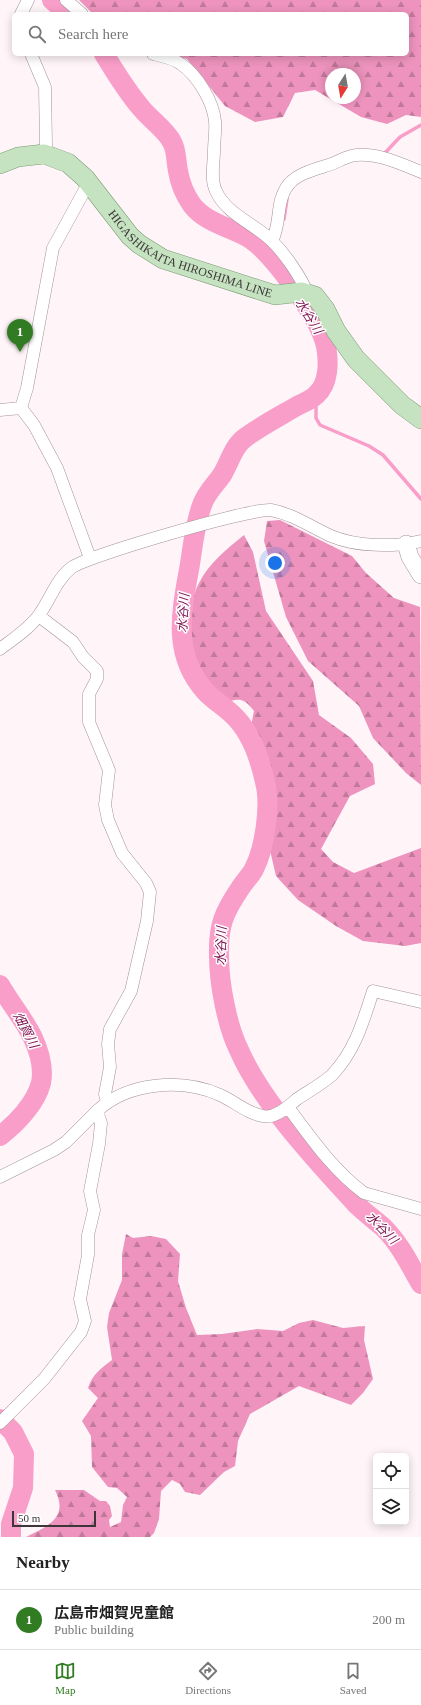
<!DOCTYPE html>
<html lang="en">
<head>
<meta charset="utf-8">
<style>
	:root { --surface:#fff; --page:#f2f2f2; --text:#222; --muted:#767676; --line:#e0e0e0; --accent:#317c23 }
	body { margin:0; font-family:"Times New Roman","Noto Sans JP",serif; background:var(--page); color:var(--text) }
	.controls { position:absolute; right:12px; bottom:12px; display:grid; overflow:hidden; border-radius:6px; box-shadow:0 2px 10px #0003 }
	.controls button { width:36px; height:36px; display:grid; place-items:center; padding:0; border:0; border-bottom:1px solid var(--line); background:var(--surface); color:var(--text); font:20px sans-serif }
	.compass { position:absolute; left:325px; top:68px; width:36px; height:36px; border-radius:50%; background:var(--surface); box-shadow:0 2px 10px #0003; rotate:191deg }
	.scale { position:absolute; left:12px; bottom:10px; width:84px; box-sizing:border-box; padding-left:4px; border:2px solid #3d3639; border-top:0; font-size:11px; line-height:14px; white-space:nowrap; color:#3d3639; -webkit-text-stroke:3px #fff; paint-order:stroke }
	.you { position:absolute; left:275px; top:563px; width:14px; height:14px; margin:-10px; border:3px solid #fff; border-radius:50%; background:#1a73e8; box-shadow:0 0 0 6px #1a73e833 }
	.badge { display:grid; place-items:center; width:26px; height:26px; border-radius:50%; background:var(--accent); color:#fff; font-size:13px; font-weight:700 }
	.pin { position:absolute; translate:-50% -33px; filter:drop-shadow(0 1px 2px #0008) }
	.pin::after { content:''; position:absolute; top:21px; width:14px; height:12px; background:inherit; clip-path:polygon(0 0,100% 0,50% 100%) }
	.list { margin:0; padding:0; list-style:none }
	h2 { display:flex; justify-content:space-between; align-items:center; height:52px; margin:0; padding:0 16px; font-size:17px }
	h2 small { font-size:13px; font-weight:400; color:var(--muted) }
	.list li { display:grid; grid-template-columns:26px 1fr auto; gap:12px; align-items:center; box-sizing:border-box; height:60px; padding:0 16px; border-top:1px solid var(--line) }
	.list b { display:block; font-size:15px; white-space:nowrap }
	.list p { margin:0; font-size:13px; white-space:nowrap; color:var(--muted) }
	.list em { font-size:13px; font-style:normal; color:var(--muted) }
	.icon { flex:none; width:22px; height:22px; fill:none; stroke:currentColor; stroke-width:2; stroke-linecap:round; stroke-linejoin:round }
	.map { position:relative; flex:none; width:421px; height:1537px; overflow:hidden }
	.search { position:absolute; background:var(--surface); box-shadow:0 2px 10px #0003; left:12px; right:12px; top:12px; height:44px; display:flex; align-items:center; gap:10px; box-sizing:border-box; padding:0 14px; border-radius:6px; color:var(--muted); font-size:15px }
	.sheet { height:112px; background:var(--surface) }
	nav { display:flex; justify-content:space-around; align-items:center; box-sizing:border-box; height:56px; border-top:1px solid var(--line); background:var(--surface); font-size:11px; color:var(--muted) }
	nav a { display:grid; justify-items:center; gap:2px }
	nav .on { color:var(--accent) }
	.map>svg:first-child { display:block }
	.forest { fill:url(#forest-firs); fill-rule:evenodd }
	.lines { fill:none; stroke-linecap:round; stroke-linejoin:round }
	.stream { stroke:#f99ec8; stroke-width:3.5 }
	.river { stroke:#f99ec8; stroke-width:20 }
	.street-casing { stroke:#a29299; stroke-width:13 }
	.secondary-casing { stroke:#a29299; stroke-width:18 }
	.primary-casing { stroke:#7d9b75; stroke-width:20 }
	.street { stroke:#fff; stroke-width:12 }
	.secondary { stroke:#fff; stroke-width:17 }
	.primary { stroke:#c5e3c0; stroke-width:19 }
	.labels { text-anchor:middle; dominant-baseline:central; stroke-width:3; stroke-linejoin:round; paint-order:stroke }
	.street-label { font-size:12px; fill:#3d3639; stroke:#fff }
	.water-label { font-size:13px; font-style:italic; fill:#7e1552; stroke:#fff }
</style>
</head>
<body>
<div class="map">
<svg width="421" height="1537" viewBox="0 0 421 1537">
	<defs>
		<pattern id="forest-firs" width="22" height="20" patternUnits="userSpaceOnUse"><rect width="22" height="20" fill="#ed93bd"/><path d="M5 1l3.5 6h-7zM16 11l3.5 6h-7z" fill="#c1799b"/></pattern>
	</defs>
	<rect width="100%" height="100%" fill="#fff5f9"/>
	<path class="forest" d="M 79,0 L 421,0 L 421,117 L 406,115 L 387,124 L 361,117 L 315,90 L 295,93 L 283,117 L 255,122 L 225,106 L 187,59 L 172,54 L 407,54 L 407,14 L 93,14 ZM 331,74 L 355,74 L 355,98 L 331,98 Z
		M 280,520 L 352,556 L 366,573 L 394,598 L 420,607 L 421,785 L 406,773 L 373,738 L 359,706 L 308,661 L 286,617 L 264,541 L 267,521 Z
		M 244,535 L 253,552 L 266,611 L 313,681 L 319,715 L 351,738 L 373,764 L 375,784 L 350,796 L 321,849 L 333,862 L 354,873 L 421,848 L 421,943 L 405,946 L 363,941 L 336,926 L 298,900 L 276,876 L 269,846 L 271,817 L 261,794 L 262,763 L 249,736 L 254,711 C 240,692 236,703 217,702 C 212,696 205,690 202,683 C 187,658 185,609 199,583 C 209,563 227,549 244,535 Z
		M 126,1234 L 133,1238 L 151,1236 L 166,1239 L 180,1254 L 178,1281 L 186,1308 L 197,1335 L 222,1334 L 257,1329 L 283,1331 L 299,1323 L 313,1320 L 343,1328 L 365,1326 L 364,1340 L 373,1379 L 363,1393 L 351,1405 L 299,1386 L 250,1414 L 238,1441 L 235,1466 L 224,1472 L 200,1495 L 185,1492 L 180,1484 L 172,1480 L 161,1491 L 159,1519 L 154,1533 L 150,1537 L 26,1537 C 48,1526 69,1518 55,1490 L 84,1490 L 100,1501 L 106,1501 L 110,1506 L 112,1516 L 109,1520 L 110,1527 L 121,1522 L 123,1505 L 127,1497 L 117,1488 L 108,1487 L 92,1467 L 91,1436 L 82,1421 L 98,1398 L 88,1388 C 92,1375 101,1368 112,1360 L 107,1327 L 109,1313 L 122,1280 L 122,1254 Z"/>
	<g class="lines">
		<path class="stream" d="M 383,155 L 400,137 L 421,125
			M 284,219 L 287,199
			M 273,260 L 276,248
			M 316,396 L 316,418 L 320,425 L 369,446 L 383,455 L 421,499"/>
		<path class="river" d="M 52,0 L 68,14
			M 104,54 C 116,73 127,92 142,109 C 151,120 166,130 172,142 C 177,151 176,162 178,171 C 180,183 185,195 192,205 C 206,223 230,227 249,238 C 273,253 320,319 326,346 C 329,362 329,384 316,395 C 311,400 303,403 297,406 C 280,416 261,426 246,437 C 233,446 230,462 222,475 C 215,485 206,493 202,505 C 195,524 193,544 190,564 C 182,609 171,653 205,691 C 213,700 225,707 233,715 C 250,731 260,759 265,782 C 271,804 265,848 254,869 C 251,875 245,881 241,887 C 224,912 218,925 219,956 C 219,983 227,1026 239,1050 C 262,1103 317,1161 356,1204 C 365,1213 375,1220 384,1228 C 400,1244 410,1265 421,1284
			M 0,985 C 10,1003 24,1019 33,1038 C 39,1051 44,1068 41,1083 C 36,1103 16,1124 0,1136
			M 0,1419 L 13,1432 L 24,1454 L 23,1488 L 11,1524 L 11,1537"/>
		<g class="street-casing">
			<path id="street" d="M 66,0 L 82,14
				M 21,14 L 28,0
				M 31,54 L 45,87 L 46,145 L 44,154
				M 153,54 C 162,56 173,58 181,64 C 197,75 213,101 215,121 C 216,131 214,141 214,151 C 214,163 210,179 216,191 C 226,214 255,224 272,241 C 286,255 300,276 308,294
				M 88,184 L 53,248 L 27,388 L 21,408 L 34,425 L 57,468 L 90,558
				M 272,241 C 281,224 276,203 286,188 C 294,175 310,171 325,166 C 334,164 341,159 351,156 C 374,151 399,163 421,172
				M 0,410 L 21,408
				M 39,616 L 73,642 L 83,657 L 97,671 L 97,679 L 89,694 L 89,722 L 109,770 L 105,805 L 108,820 L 122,853 L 146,883 L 150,892 L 147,921 L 131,991 L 110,1029 L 108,1044 L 110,1067 L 105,1094 L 107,1102
				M 0,649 C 13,639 29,629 39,615 C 50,600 56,580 71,568 C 86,556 252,508 271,510 C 293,514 311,527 331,536 C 357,547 394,547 421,541
				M 288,1107 C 311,1138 333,1170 364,1193 L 421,1209
				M 0,1177 L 54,1150 L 66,1142 L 97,1111
				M 0,1423 L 44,1379 L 81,1332 L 85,1321 L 80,1299 L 88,1255 L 88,1235 L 94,1210 L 90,1191 L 99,1144 L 101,1123 L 97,1111 C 128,1082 182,1078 220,1095 C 234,1101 248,1114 263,1116 C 275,1119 289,1106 297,1099 C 309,1091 322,1084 332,1075 C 355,1051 363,1022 373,991 L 421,1002"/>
		</g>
		<g class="secondary-casing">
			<path id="secondary" d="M 406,544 L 410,557 L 421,575"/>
		</g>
		<g class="primary-casing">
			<g id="primary">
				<path id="s1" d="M 0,164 L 18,157 L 44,154 L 68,163 L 85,178 L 130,236 L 139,244 L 163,259 L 275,295 L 302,292 L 315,296 L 325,309 L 336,331 L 356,359 L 402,405 L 421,419"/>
			</g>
		</g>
		<use href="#street" class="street"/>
		<use href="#secondary" class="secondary"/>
		<use href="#primary" class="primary"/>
	</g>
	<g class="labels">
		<g class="street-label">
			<text stroke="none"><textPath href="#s1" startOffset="229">HIGASHIKAITA HIROSHIMA LINE</textPath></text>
		</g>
		<g class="water-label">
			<text transform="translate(309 316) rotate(58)">水谷川</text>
			<text transform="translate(183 613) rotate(-86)">水谷川</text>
			<text transform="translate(221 946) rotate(-88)">水谷川</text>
			<text transform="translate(26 1030) rotate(62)">畑賀川</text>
			<text transform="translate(382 1228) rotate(46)">水谷川</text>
		</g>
	</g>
</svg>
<div class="controls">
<button><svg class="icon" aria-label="locate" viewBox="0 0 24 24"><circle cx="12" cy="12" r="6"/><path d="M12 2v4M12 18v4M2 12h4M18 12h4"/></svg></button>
<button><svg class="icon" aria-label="layers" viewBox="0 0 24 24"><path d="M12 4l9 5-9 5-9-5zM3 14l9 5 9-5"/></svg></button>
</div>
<svg class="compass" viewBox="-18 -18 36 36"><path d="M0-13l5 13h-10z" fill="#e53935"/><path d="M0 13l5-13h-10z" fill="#767676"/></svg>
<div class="scale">50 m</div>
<div class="you"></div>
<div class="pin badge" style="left:20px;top:352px">1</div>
<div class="search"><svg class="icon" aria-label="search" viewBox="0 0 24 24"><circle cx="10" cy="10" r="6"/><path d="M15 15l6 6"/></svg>Search here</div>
</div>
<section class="sheet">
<h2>Nearby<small></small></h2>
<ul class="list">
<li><span class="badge">1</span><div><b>広島市畑賀児童館</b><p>Public building</p></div><em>200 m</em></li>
</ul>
</section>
<nav>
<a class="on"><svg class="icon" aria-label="map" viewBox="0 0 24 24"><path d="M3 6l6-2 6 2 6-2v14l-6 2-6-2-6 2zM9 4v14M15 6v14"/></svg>Map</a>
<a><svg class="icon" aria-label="directions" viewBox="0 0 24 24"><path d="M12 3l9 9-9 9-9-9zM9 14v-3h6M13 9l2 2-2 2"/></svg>Directions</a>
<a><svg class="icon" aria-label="saved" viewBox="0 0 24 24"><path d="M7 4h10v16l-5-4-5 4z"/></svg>Saved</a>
</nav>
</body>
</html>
